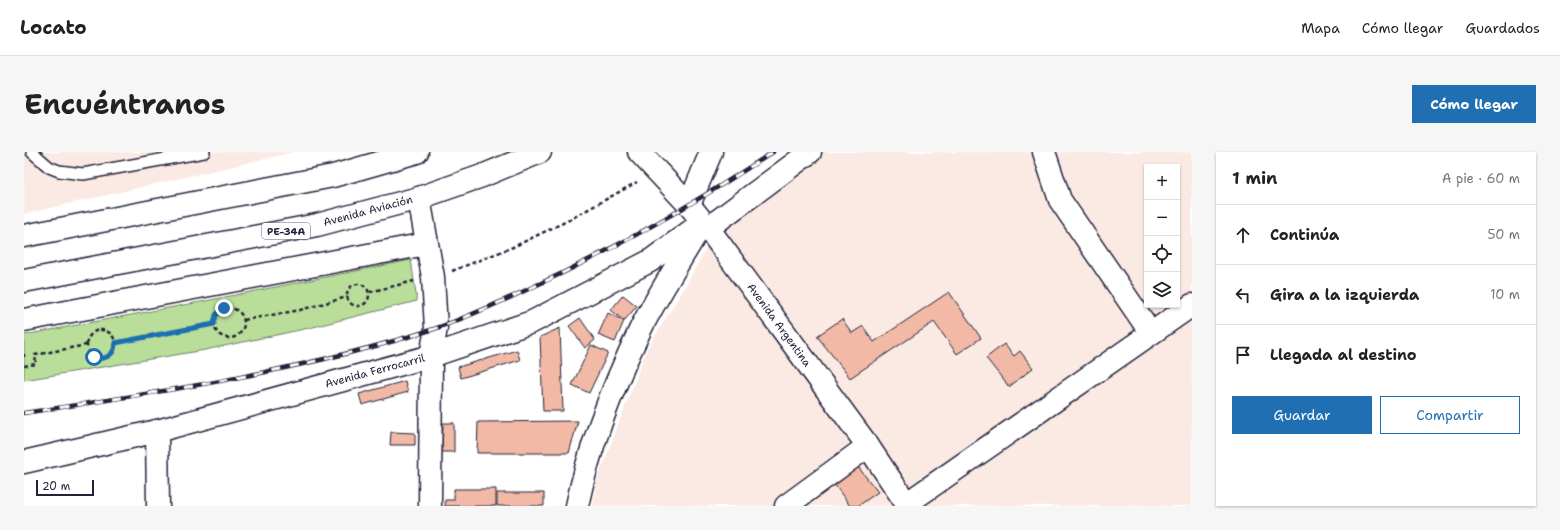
<!DOCTYPE html>
<html lang="es">
<head>
<meta charset="utf-8">
<style>
	:root { --surface:#fff; --page:#f6f6f6; --text:#222; --muted:#767676; --line:#e0e0e0; --accent:#1f6fb2 }
	body { margin:0; font-family:"Shantell Sans",sans-serif; background:var(--page); color:var(--text) }
	.controls { position:absolute; right:12px; top:12px; display:grid; overflow:hidden; border-radius:0px; box-shadow:0 1px 3px #0004 }
	.controls button { width:36px; height:36px; display:grid; place-items:center; padding:0; border:0; border-bottom:1px solid var(--line); background:var(--surface); color:var(--text); font:20px sans-serif }
	.scale { position:absolute; left:12px; bottom:10px; width:58px; box-sizing:border-box; padding-left:4px; border:2px solid #22223b; border-top:0; font-size:11px; line-height:14px; white-space:nowrap; color:#22223b; -webkit-text-stroke:3px #fff; paint-order:stroke }
	.stop { position:absolute; width:12px; height:12px; margin:-9px; border:3px solid #1f6fb2; border-radius:50%; background:#fff }
	.stop.end { background:#1f6fb2; border-color:#fff; box-shadow:0 1px 4px #0008 }
	.list { margin:0; padding:0; list-style:none }
	h2 { display:flex; justify-content:space-between; align-items:center; height:52px; margin:0; padding:0 16px; font-size:17px }
	h2 small { font-size:13px; font-weight:400; color:var(--muted) }
	.list li { display:grid; grid-template-columns:26px 1fr auto; gap:12px; align-items:center; box-sizing:border-box; height:60px; padding:0 16px; border-top:1px solid var(--line) }
	.list b { display:block; font-size:15px; white-space:nowrap }
	.list em { font-size:13px; font-style:normal; color:var(--muted) }
	.actions { display:flex; gap:8px; padding:12px 16px }
	.actions a { flex:1; padding:9px 0; border:1px solid var(--accent); border-radius:0px; text-align:center; font-size:14px; color:var(--accent) }
	.actions .main { background:var(--accent); color:#fff }
	.icon { flex:none; width:22px; height:22px; fill:none; stroke:currentColor; stroke-width:2; stroke-linecap:round; stroke-linejoin:round }
	.map { position:relative; flex:none; width:1168px; height:354px; overflow:hidden; border-radius:0px }
	header { display:flex; align-items:center; gap:24px; box-sizing:border-box; height:56px; padding:0 20px; background:var(--surface); border-bottom:1px solid var(--line) }
	header strong { font-size:19px }
	nav { display:flex; gap:22px; margin-inline-start:auto; font-size:14px }
	.intro { display:flex; align-items:center; justify-content:space-between; box-sizing:border-box; height:96px; padding:0 24px }
	h1 { margin:0; font-size:28px }
	.button { padding:10px 18px; border-radius:0px; background:var(--accent); color:#fff; font-size:14px; font-weight:700 }
	main { display:flex; gap:24px; padding:0 24px }
	aside { flex:1; background:var(--surface); border-radius:0px; box-shadow:0 1px 3px #0004 }
	.map>svg:first-child { display:block }
	.built { fill:#fbeae4; fill-rule:evenodd }
	.green { fill:#b9de99; stroke:#6e806a }
	.building { fill:#f1b9a6; stroke:#22223b }
	.lines { fill:none; stroke-linecap:round; stroke-linejoin:round }
	.service-casing { stroke:#22223b; stroke-width:14 }
	.minor-casing { stroke:#22223b; stroke-width:25 }
	.tertiary-casing { stroke:#22223b; stroke-width:25 }
	.trunk-casing { stroke:#22223b; stroke-width:25 }
	.path { stroke:#22223b; stroke-width:2.5; stroke-dasharray:4 3; stroke-linecap:butt }
	.service { stroke:#fff; stroke-width:11 }
	.minor { stroke:#fff; stroke-width:22 }
	.tertiary { stroke:#fff; stroke-width:22 }
	.trunk { stroke:#fff; stroke-width:22 }
	.rail-casing { stroke:#22223b; stroke-width:4.5 }
	.rail { stroke:#fff; stroke-width:3; stroke-dasharray:9; stroke-linecap:butt }
	.route { stroke:#1f6fb2; stroke-width:5 }
	.labels { text-anchor:middle; dominant-baseline:central; stroke-width:3; stroke-linejoin:round; paint-order:stroke }
	.shield { fill:#fff; stroke:#646476; stroke-width:1 }
	.shield-label { font-size:10px; font-weight:bold; fill:#22223b }
	.street-label { font-size:11px; fill:#22223b; stroke:#fff }
</style>
</head>
<body>
<header>
<strong>Locato</strong>
<nav><a>Mapa</a><a>Cómo llegar</a><a>Guardados</a></nav>
</header>
<div class="intro"><h1>Encuéntranos</h1><a class="button">Cómo llegar</a></div>
<main>
<div class="map">
<svg width="1168" height="354" viewBox="0 0 1168 354">
	<rect width="100%" height="100%" fill="#fff"/>
	<filter id="ink" filterUnits="userSpaceOnUse"><feTurbulence type="fractalNoise" baseFrequency=".025" numOctaves="2"/><feDisplacementMap in="SourceGraphic" scale="8" xChannelSelector="R" yChannelSelector="G"/><feConvolveMatrix kernelMatrix="1 2 1 2 8 2 1 2 1" color-interpolation-filters="sRGB"/></filter>
	<g filter="url(#ink)">
		<path class="built" d="M 0,0 L 271,0 L 0,62 Z
			M 785,0 L 1168,0 L 1168,354 L 569,354 L 571,334 L 623,197 L 661,135 L 699,65 ZM 1123,15 L 1153,15 L 1153,153 L 1123,153 Z"/>
		<path class="green" d="M 387,108 L 393,149 L 285,176 L 181,198 L 0,228 L 0,183 L 181,149 Z"/>
		<path class="building" d="M 925,140 L 957,186 L 933,202 L 910,170 L 826,226 L 793,184 L 818,167 L 828,181 L 839,174 L 850,190 Z
			M 599,143 L 613,154 L 600,169 L 587,158 Z
			M 584,161 L 600,169 L 591,190 L 574,183 Z
			M 556,166 L 571,188 L 561,196 L 545,174 Z
			M 536,176 L 539,259 L 519,259 L 516,185 Z
			M 980,192 L 990,204 L 996,199 L 1009,216 L 985,235 L 962,206 Z
			M 567,193 L 584,201 L 565,241 L 548,233 Z
			M 493,198 L 496,208 L 437,226 L 434,215 Z
			M 381,229 L 384,240 L 338,253 L 335,242 Z
			M 554,269 L 545,301 L 453,301 L 454,270 Z
			M 419,271 L 430,271 L 430,300 L 418,300 Z
			M 367,280 L 391,281 L 391,293 L 366,293 Z
			M 825,315 L 834,315 L 854,340 L 834,354 L 826,354 L 808,329 Z
			M 430,337 L 472,337 L 472,354 L 421,354 L 421,348 L 430,348 Z
			M 473,341 L 520,341 L 520,354 L 473,354 Z"/>
		<g class="lines">
			<g class="service-casing">
				<path id="service" d="M 8,0 L 25,15 L 35,19 L 59,22 L 180,0"/>
			</g>
			<g class="minor-casing">
				<path id="minor" d="M 1020,0 L 1036,48 L 1127,181
					M 395,46 L 409,125 L 412,176 L 407,204 L 406,354
					M 665,53 L 687,0
					M 684,76 L 786,0
					M 0,168 L 402,92
					M 133,279 L 134,354
					M 882,352 L 1168,153
					M 553,354 C 565,295 591,230 617,176 C 635,141 659,104 679,70
					M 762,354 L 844,294"/>
			</g>
			<g class="tertiary-casing">
				<path id="tertiary" d="M 615,0 L 665,53 L 684,76 L 844,294 L 884,354
					M 0,84 L 309,24 L 393,0
					M 0,310 L 133,279 L 407,204 L 508,170 L 626,109 L 679,70"/>
			</g>
			<g class="trunk-casing">
				<path id="trunk" d="M 0,129 L 293,73 L 395,46 L 458,24 L 516,0"/>
			</g>
			<path class="path" d="M 428,119 L 489,95 L 545,68 L 613,30
				M323 143a11 11 0 1 1 22 0a11 11 0 1 1-22 0Z
				M 346,140 L 390,129
				M190 171a15 15 0 1 1 30 0a15 15 0 1 1-30 0Z
				M 220,168 L 276,158 L 323,145
				M63 192a14 14 0 1 1 28 0a14 14 0 1 1-28 0Z
				M 91,191 L 190,172
				M 0,202 L 0,205
				M 0,214 L 12,212 L 11,203 L 62,193"/>
			<use href="#service" class="service"/>
			<use href="#minor" class="minor"/>
			<use href="#tertiary" class="tertiary"/>
			<use href="#trunk" class="trunk"/>
			<g class="rail-casing">
				<path id="rail" d="M 0,261 C 138,240 277,219 410,177 C 439,167 468,154 496,141 C 584,101 669,53 749,0"/>
			</g>
			<use href="#rail" class="rail"/>
		</g>
	</g>
	<g class="lines" filter="url(#ink)">
		<path class="route" d="M 70,205 C 81,209 91,203 91,191 L 190,172 L 192,163 L 200,156"/>
	</g>
	<g class="labels">
		<rect class="shield" x="238" y="71" width="48" height="16" rx="3"/>
		<g class="shield-label">
			<text x="262" y="79">PE-34A</text>
		</g>
		<g class="street-label">
			<text transform="translate(344 59) rotate(-15)">Avenida Aviación</text>
			<text transform="translate(755 173) rotate(54)">Avenida Argentina</text>
			<text transform="translate(351 219) rotate(-15)">Avenida Ferrocarril</text>
		</g>
	</g>
</svg>
<div class="controls">
<button>+</button>
<button>−</button>
<button><svg class="icon" aria-label="locate" viewBox="0 0 24 24"><circle cx="12" cy="12" r="6"/><path d="M12 2v4M12 18v4M2 12h4M18 12h4"/></svg></button>
<button><svg class="icon" aria-label="layers" viewBox="0 0 24 24"><path d="M12 4l9 5-9 5-9-5zM3 14l9 5 9-5"/></svg></button>
</div>
<div class="scale">20 m</div>
<div class="stop" style="left:70px;top:205px"></div>
<div class="stop end" style="left:200px;top:156px"></div>
</div>
<aside>
<h2>1 min<small>A pie · 60 m</small></h2>
<ul class="list">
<li><svg class="icon" aria-label="ahead" viewBox="0 0 24 24"><path d="M12 20V5M6 11l6-6 6 6"/></svg><div><b>Continúa</b></div><em>50 m</em></li>
<li><svg class="icon" aria-label="left" viewBox="0 0 24 24"><path d="M17 20v-9H6M10 6l-5 5 5 5"/></svg><div><b>Gira a la izquierda</b></div><em>10 m</em></li>
<li><svg class="icon" aria-label="arrive" viewBox="0 0 24 24"><path d="M6 21V4h12l-3 4 3 4H6"/></svg><div><b>Llegada al destino</b></div></li>
</ul>
<div class="actions"><a class="main">Guardar</a><a>Compartir</a></div>
</aside>
</main>
</body>
</html>
